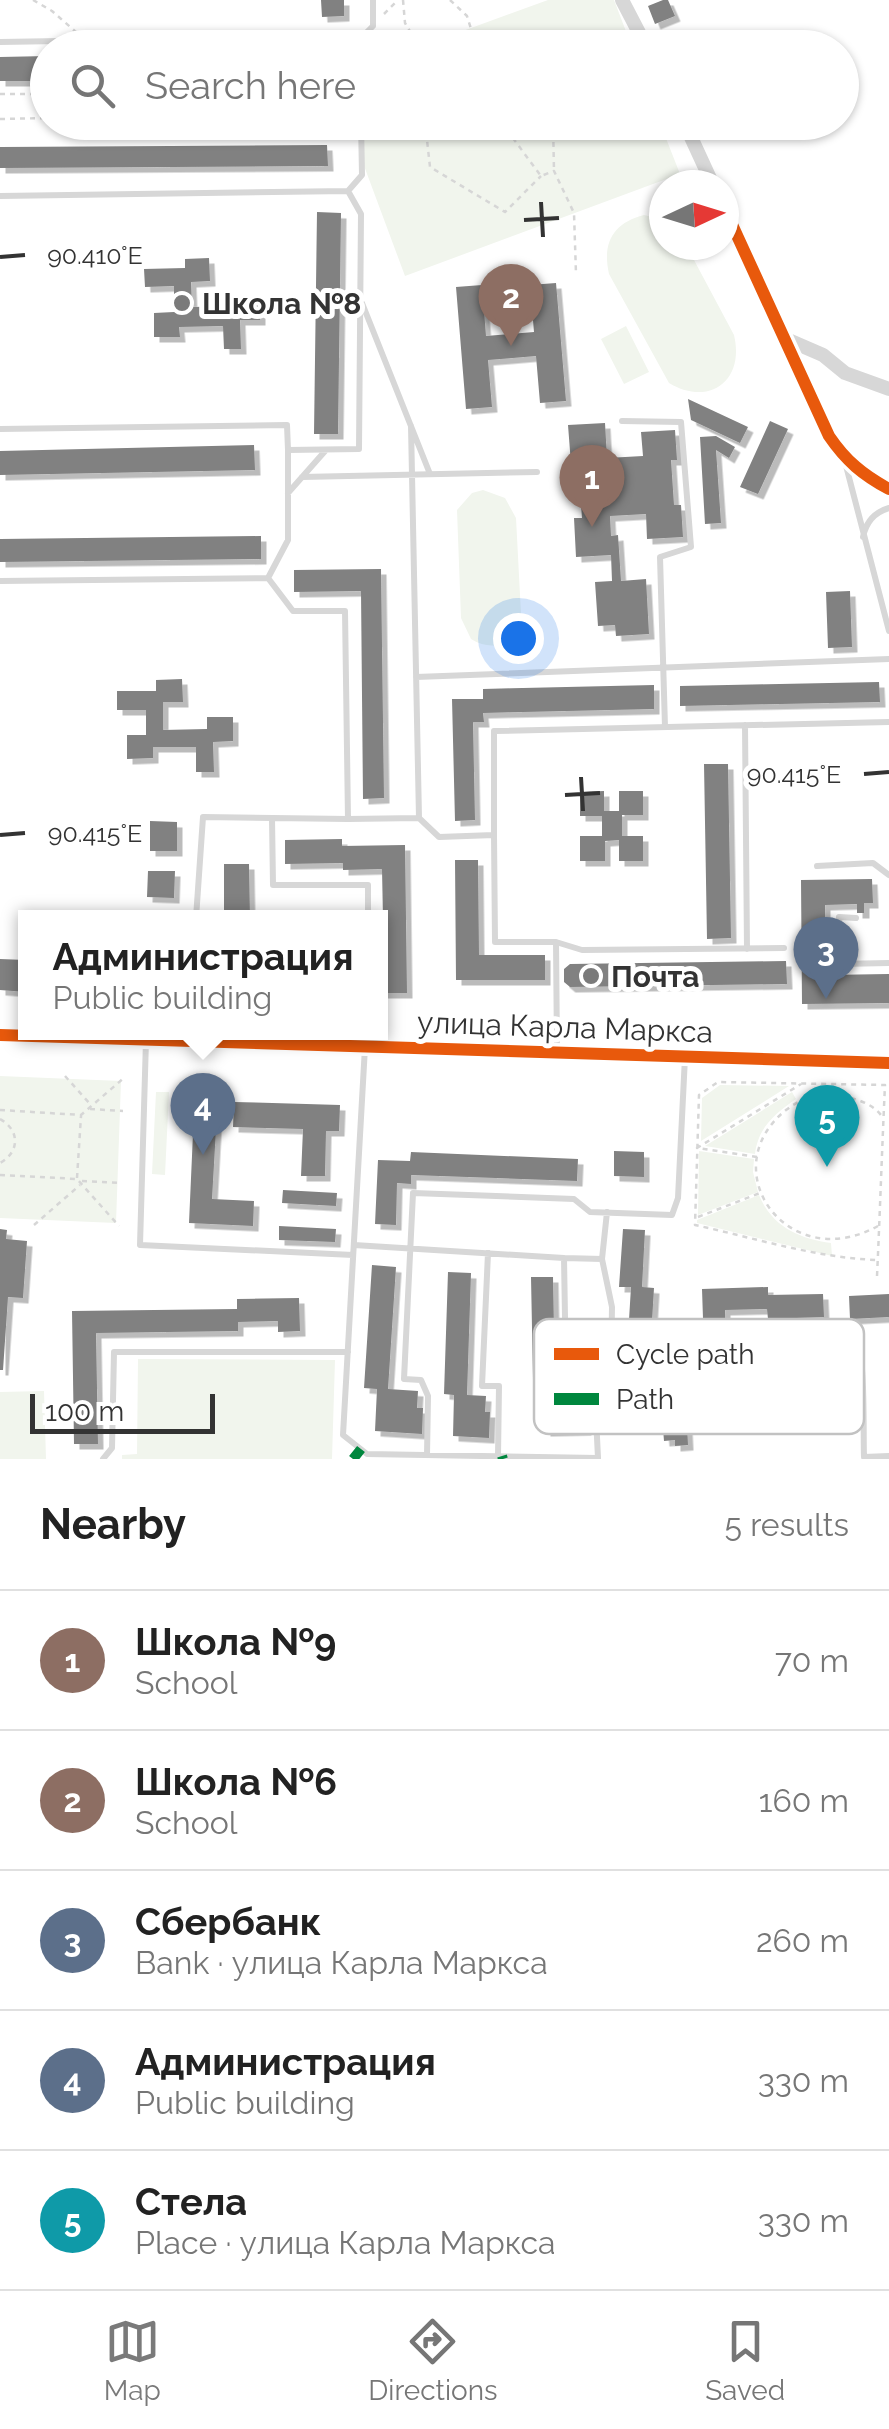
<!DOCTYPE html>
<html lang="en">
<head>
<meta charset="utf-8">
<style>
	:root { --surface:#fff; --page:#f6f6f6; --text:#222; --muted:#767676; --line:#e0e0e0; --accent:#7a7a7a }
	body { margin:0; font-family:Raleway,sans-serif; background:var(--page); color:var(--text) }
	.compass { position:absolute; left:649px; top:170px; width:90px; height:90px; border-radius:50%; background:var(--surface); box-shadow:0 2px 8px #0004; rotate:86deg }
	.scale { position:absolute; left:30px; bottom:25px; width:185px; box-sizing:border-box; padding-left:10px; border:5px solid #333; border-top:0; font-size:28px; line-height:35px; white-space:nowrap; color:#333; -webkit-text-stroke:8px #fff; paint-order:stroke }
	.you { position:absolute; left:518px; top:638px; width:35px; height:35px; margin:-25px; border:8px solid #fff; border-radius:50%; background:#1a73e8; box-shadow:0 0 0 15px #1a73e833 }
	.badge { display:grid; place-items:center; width:65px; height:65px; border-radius:50%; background:var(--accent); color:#fff; font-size:32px; font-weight:700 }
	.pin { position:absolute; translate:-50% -82px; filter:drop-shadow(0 2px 5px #0008) }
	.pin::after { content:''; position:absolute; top:52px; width:35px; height:30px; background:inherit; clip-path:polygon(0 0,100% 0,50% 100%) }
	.popup { position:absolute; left:18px; top:910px; width:370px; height:130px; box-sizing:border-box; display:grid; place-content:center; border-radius:0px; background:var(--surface); filter:drop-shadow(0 2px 8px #0005); font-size:32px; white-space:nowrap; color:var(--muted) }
	.popup b { font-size:38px; color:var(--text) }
	.popup::after { content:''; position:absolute; left:50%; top:100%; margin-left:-20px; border:20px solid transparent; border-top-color:var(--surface) }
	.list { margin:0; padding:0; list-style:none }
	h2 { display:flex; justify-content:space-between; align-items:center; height:130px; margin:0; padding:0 40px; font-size:42px }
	h2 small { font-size:32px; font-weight:400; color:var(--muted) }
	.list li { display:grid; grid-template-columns:65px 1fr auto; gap:30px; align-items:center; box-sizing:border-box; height:140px; padding:0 40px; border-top:2px solid var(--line) }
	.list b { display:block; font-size:38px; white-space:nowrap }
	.list p { margin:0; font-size:32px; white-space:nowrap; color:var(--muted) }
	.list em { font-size:32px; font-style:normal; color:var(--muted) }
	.icon { flex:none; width:55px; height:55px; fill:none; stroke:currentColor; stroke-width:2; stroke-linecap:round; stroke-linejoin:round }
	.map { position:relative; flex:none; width:889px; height:1459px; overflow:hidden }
	.search { position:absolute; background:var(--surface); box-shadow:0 2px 8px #0004; left:30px; right:30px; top:30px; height:110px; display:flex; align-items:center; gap:25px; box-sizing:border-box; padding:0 35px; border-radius:55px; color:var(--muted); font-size:38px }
	.sheet { height:830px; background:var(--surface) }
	nav { display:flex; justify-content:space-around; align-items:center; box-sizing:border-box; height:140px; border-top:2px solid var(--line); background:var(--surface); font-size:28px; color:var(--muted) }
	nav a { display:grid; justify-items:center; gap:5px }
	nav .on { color:var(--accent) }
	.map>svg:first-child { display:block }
	.green { fill:#f1f5ed }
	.building { fill:#818181; filter:url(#shadow) }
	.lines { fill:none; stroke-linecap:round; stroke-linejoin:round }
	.path { stroke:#d6d6d6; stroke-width:2.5; stroke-dasharray:5 5; stroke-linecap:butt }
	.lane { stroke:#d7d7d7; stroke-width:6 }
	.street { stroke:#d7d7d7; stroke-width:14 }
	.quiet { stroke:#00873e; stroke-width:10; stroke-dasharray:20 10; stroke-linecap:butt }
	.cycleway-casing { stroke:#fff; stroke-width:19 }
	.cycleway { stroke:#e8590c; stroke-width:12 }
	.ticks { fill:none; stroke:#333; stroke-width:4 }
	.poi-dot { fill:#7a7a7a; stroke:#fff; stroke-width:4 }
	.labels { text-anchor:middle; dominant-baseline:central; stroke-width:10; stroke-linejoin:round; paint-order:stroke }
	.poi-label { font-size:30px; font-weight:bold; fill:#333; stroke:#fff; text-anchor:start }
	.street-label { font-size:30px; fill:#333; stroke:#fff }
	.key { fill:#fff; stroke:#c2c2c2; stroke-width:2.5 }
	.key-label { font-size:28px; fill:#333 }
	.ticks-label { font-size:25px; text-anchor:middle; fill:#333; stroke:#fff; stroke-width:10; stroke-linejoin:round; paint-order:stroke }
</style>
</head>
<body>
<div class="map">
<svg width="889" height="1459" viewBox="0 0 889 1459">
	<defs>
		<filter id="shadow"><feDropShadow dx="5.5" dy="5.5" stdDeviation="0" flood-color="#0004"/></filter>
	</defs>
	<rect width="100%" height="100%" fill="#fff"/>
	<path class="green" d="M 548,0 L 614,0 L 632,47 L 419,47 Z
		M 365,123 L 660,123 L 680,174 L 405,276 L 360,155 Z
		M 644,215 L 664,220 L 664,245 L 686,245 L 734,335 C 745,381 709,407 669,383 L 609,274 C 602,243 613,223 644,215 Z
		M 626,326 L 649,372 L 624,384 L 601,339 Z
		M 483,490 L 505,498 L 516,518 L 521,614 C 517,642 496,654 471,639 L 461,618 L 457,510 L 472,493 Z
		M 0,1076 L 121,1081 L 116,1223 L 0,1218 Z
		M 720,1085 L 789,1086 L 701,1141 L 702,1098 Z
		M 156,1092 L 169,1092 L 165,1175 L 152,1174 Z
		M 792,1092 L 796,1099 C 776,1113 758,1127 755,1154 L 705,1146 Z
		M 699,1151 L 754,1159 L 753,1172 L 758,1192 L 698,1215 Z
		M 759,1195 C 772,1227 800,1239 831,1243 L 832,1256 L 697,1223 L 697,1220 Z
		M 138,1359 L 335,1360 L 332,1459 L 122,1459 L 122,1455 L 137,1454 Z
		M 44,1391 L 46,1459 L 0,1459 L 0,1392 Z"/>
	<path class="building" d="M 321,0 L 344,0 L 344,16 L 322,17 Z
		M 663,0 L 668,0 L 675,16 L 655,24 L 648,6 Z
		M 48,56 L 48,81 L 0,81 L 0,57 Z
		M 327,145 L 328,166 L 0,168 L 0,147 Z
		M 317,212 L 341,213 L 338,434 L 314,434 Z
		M 209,258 L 210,281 L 191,282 L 192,307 L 235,306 L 235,297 L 260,296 L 260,320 L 240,320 L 241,349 L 224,349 L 223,326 L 179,327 L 180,337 L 154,337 L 154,313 L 174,312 L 174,286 L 145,287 L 144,269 L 185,268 L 185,259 Z
		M 556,283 L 566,401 L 540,403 L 536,356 L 488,360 L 492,407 L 466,409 L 456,287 L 482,285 L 486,336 L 534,332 L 530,285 Z
		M 688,399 L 748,427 L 740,443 L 691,420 Z
		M 770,421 L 788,429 L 758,494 L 740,487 Z
		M 605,423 L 607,458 L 643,456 L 641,432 L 675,430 L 677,460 L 671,460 L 674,505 L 681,505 L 683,537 L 647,539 L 646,514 L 610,516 L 611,536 L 618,535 L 621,581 L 646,579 L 649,634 L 616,636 L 615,625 L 598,626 L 595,582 L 612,581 L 611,555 L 576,557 L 574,518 L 582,518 L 578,464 L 571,464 L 568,425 Z
		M 716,436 L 735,447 L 729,458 L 716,450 L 721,523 L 705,524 L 700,437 Z
		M 254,445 L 255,470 L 0,475 L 0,451 Z
		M 261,536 L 261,559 L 0,562 L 0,539 Z
		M 381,569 L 384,798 L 363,799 L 361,591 L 294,592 L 294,570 Z
		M 850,591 L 852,647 L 828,648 L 826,592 Z
		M 182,679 L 183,702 L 163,702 L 163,730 L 207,729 L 207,717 L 233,717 L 233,741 L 213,742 L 214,772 L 196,772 L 196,747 L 153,747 L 153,758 L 127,759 L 127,735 L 146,735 L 146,710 L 117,710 L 117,691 L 156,691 L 156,680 Z
		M 879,682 L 880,702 L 680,706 L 680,686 Z
		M 654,685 L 654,709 L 483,713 L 484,722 L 473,722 L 475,820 L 455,821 L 452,699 L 483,699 L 483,689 Z
		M 704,764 L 728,764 L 731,938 L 707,939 Z
		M 604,791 L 604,811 L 619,811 L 619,791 L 643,791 L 643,815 L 622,815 L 622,836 L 643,836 L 643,861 L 619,861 L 619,840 L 605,841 L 605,861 L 580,861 L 580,836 L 602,836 L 602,816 L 580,816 L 580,792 Z
		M 150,821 L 177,822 L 177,851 L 150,851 Z
		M 342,839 L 342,846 L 405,845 L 407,993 L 380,993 L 380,969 L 384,969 L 382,869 L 343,870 L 343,863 L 285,864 L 285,840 Z
		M 455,860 L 478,860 L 479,955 L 545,955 L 545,980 L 456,980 Z
		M 224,864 L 249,864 L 250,918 L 224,918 Z
		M 148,871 L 175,871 L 174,898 L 147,897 Z
		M 872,879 L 873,903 L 864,903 L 864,913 L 857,913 L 857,904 L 825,905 L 826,975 L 889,974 L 889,1003 L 802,1004 L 801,880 Z
		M 0,959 L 26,960 L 26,992 L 0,990 Z
		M 786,961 L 787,984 L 570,987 L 564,982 L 564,969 L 570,964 Z
		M 234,1102 L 340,1105 L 339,1131 L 326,1131 L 325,1176 L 301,1176 L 303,1129 L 233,1127 Z
		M 194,1111 L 217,1112 L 212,1199 L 254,1201 L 253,1226 L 189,1223 Z
		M 614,1151 L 644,1152 L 644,1177 L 614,1176 Z
		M 411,1152 L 578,1159 L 577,1181 L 411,1175 L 411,1184 L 397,1183 L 396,1225 L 375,1224 L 378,1160 L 410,1161 Z
		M 283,1190 L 337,1193 L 336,1206 L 282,1203 Z
		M 279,1226 L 336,1229 L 335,1242 L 279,1240 Z
		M 0,1229 L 7,1230 L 6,1239 L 27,1241 L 23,1298 L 8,1297 L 3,1370 L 0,1370 Z
		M 623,1229 L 645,1230 L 642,1287 L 654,1288 L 647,1404 L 624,1402 L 631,1287 L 619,1287 Z
		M 372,1265 L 396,1267 L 388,1389 L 418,1391 L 417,1408 L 423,1408 L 422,1434 L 375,1431 L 377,1389 L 364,1388 Z
		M 448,1272 L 471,1273 L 467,1395 L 486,1396 L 485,1412 L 490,1412 L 489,1438 L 453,1436 L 454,1395 L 444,1394 Z
		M 531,1277 L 553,1277 L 555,1385 L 574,1385 L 575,1420 L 585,1420 L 586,1430 L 545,1431 L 544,1378 L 533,1379 Z
		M 768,1287 L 768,1295 L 823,1294 L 824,1317 L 768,1319 L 767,1309 L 725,1310 L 727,1377 L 705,1378 L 702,1289 Z
		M 889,1294 L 889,1317 L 850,1319 L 849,1296 Z
		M 299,1298 L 300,1331 L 278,1332 L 278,1321 L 238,1322 L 238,1331 L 96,1333 L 98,1444 L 74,1444 L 72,1311 L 237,1309 L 237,1299 Z
		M 828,1392 L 828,1418 L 694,1423 L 687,1425 L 688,1445 L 675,1446 L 675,1440 L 664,1441 L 662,1416 L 694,1414 L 694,1396 Z"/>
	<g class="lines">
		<path class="path" d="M 33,0 L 52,11 L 76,32
			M 403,0 L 405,23 L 420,48
			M 450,0 L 467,16 L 477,48
			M 384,14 L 398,0
			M 472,48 L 509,41 L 515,48
			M 0,94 L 48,94
			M 0,119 L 48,118
			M 400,122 L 400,126 L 453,122
			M 425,122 L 430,167 L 505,212 L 541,176
			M 491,122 L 501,127
			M 501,122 L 541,176 L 554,171 L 574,213 L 576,274
			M 553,122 L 554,171
			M 65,1076 L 91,1105
			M 90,1109 L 123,1111
			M 0,1110 L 81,1115 L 125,1077
			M 0,1119 C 20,1130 20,1152 0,1163
			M 757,1157 L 697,1148 L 801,1084
			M 0,1175 L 77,1179 L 119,1226
			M 77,1178 L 81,1116
			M 82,1181 L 120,1183
			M 698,1217 L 760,1193
			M 34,1225 L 80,1185
			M 878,1226 C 787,1276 712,1169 786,1110 C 800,1099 817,1092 836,1095 C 853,1098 873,1102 883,1118
			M 877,1276 C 880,1212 882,1148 885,1085 L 718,1082 L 699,1095 L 695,1225 C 755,1238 816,1258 878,1260"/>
		<path class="lane" d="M 0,42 L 363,36
			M 358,48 L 363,36 L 373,26 L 373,0
			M 0,196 L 348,191
			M 362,303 L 430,474
			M 622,421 L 681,422 L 691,547 L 660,557 L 665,727
			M 411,426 L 419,818
			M 0,429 L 287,425 L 288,450 L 359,449 L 361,214 L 348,191 L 362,175 L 361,122
			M 844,458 L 889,631
			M 302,477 L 537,472
			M 288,493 L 326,450
			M 863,537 C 866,522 875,512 889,508
			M 268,578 L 293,611 L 345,611 L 348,819 L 419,818 L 439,837 L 494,835 L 494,731 L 889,722
			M 0,581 L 268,578 L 288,540 L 288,450
			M 416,677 L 889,659
			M 745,725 L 747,949
			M 272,818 L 273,885 L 368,885 L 368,918
			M 494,835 L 495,942 L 556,942 L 557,1051
			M 817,866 L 873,863 L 889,875
			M 196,918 L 203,817 L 348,819
			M 856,918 L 839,917 L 840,964 L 889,963
			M 556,942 L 582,950 L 784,948
			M 146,1040 L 140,1245 L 353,1255
			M 607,1212 L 602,1259 L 612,1307 L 610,1429
			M 354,1245 L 564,1258 L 566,1376 L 594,1376 L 598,1458 L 367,1454 L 343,1435 L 365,1047
			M 488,1253 L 482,1386 L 499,1386 L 498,1456
			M 564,1258 L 602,1259
			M 861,1380 L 744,1383 L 742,1334 L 854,1330 C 866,1347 863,1432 864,1457 L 889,1456
			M 427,1455 L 428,1396 L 421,1380 L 404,1379 L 413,1193 L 574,1199 L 590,1212 L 672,1215 L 678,1198 L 685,1057
			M 103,1459 L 112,1448 L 114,1352 L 348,1352"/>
		<path class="street" d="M 622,0 L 647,48
			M 684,122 L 713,185
			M 724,207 L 829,436 C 846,461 863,475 889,489
			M 786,339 L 823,355 L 845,373 L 889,389
			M 0,1035 L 889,1063"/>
		<path class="quiet" d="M 502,1456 L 503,1459
			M 353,1459 L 361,1449"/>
		<g class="cycleway-casing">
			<path id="cycleway" d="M 724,207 L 829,436 C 846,461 863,475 889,489
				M 0,1035 L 889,1063"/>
		</g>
		<use href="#cycleway" class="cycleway"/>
	</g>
	<path class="ticks" d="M 541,202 L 543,237M 524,220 L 559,218M 0,257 L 25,255M 864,774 L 889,772M 581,777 L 583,811M 565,795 L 600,793M 0,835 L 25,833"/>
	<g class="poi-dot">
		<circle cx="182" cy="303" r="10"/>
		<circle cx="591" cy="976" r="10"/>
	</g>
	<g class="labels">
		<g class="poi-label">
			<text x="202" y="303">Школа №8</text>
			<text x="611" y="976">Почта</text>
		</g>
		<g class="street-label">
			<text transform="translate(565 1027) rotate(2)">улица Карла Маркса</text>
		</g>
	</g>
	<rect x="534" y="1319" width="330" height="115" rx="15" class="key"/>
	<rect x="554" y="1348" width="45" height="12" fill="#e8590c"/>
	<rect x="554" y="1393" width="45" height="12" fill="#00873e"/>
	<g class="key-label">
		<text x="616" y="1364">Cycle path</text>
		<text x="616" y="1409">Path</text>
	</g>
	<g class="ticks-label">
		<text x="95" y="264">90.410°E</text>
		<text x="794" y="783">90.415°E</text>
		<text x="95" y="842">90.415°E</text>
	</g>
</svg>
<svg class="compass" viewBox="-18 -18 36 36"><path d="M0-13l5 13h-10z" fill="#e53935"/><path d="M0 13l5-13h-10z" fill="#767676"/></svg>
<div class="scale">100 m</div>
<div class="you"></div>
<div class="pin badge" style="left:592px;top:527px;background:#8d6e63">1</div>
<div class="pin badge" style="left:511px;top:346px;background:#8d6e63">2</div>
<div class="pin badge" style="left:826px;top:999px;background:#5c6f8a">3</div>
<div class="pin badge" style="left:203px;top:1155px;background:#5c6f8a">4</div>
<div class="popup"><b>Администрация</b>Public building</div>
<div class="pin badge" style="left:827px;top:1167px;background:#0f9aa8">5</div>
<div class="search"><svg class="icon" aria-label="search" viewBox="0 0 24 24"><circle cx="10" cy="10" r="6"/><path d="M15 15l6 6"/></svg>Search here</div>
</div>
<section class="sheet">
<h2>Nearby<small>5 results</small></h2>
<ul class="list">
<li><span class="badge" style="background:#8d6e63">1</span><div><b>Школа №9</b><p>School</p></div><em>70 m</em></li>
<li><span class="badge" style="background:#8d6e63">2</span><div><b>Школа №6</b><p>School</p></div><em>160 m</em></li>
<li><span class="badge" style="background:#5c6f8a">3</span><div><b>Сбербанк</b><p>Bank · улица Карла Маркса</p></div><em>260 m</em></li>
<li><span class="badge" style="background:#5c6f8a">4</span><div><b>Администрация</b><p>Public building</p></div><em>330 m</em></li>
<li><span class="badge" style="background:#0f9aa8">5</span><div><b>Стела</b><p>Place · улица Карла Маркса</p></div><em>330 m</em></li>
</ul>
</section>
<nav>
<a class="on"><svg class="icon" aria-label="map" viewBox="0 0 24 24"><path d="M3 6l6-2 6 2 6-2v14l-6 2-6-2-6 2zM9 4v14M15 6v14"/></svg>Map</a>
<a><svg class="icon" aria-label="directions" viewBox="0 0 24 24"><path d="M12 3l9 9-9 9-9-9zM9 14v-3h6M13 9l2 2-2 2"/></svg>Directions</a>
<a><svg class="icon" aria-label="saved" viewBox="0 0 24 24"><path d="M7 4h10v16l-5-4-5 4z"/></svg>Saved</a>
</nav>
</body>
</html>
